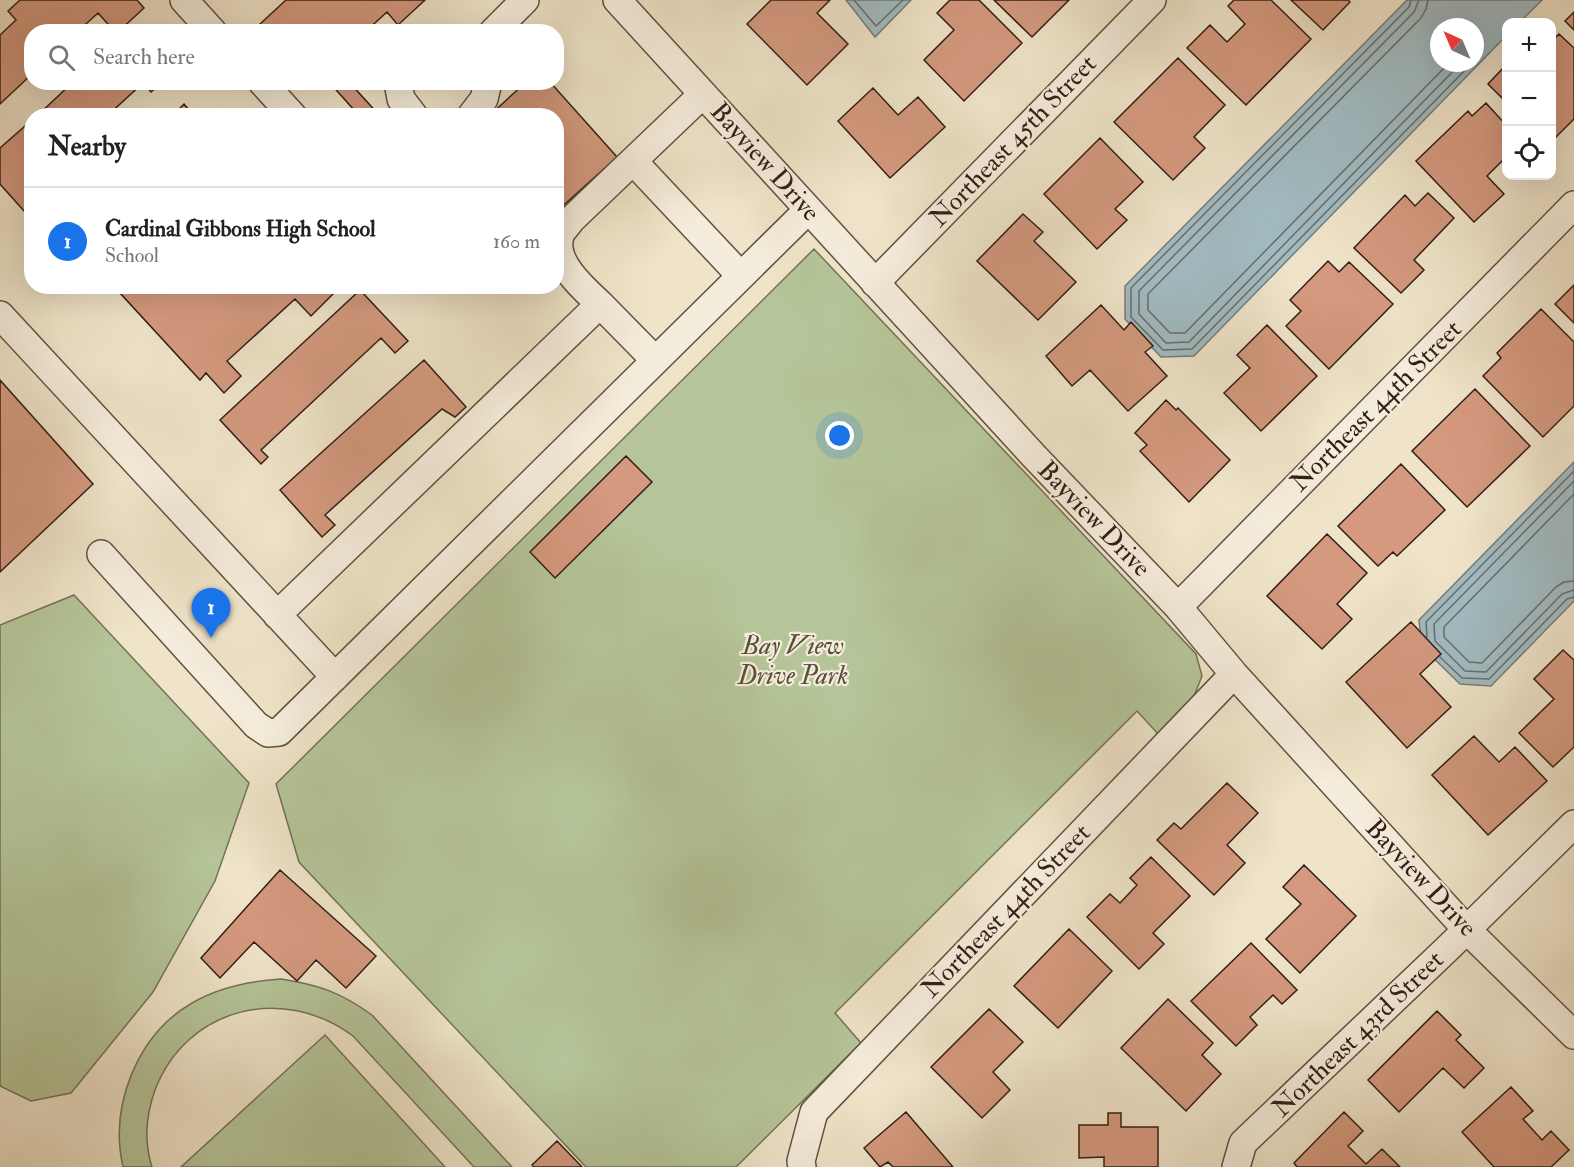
<!DOCTYPE html>
<html lang="en">
<head>
<meta charset="utf-8">
<style>
	:root { --surface:#fff; --page:#f6f6f6; --text:#222; --muted:#767676; --line:#e0e0e0; --accent:#1a73e8 }
	body { margin:0; font-family:"IM FELL Double Pica",serif; background:var(--page); color:var(--text) }
	.controls { position:absolute; right:18px; top:18px; display:grid; overflow:hidden; border-radius:12px; box-shadow:0 6px 24px #0002 }
	.controls button { width:54px; height:54px; display:grid; place-items:center; padding:0; border:0; border-bottom:2px solid var(--line); background:var(--surface); color:var(--text); font:30px sans-serif }
	.compass { position:absolute; left:1430px; top:18px; width:54px; height:54px; border-radius:50%; background:var(--surface); box-shadow:0 6px 24px #0002; rotate:316deg }
	.you { position:absolute; left:840px; top:436px; width:21px; height:21px; margin:-15px; border:4px solid #fff; border-radius:50%; background:#1a73e8; box-shadow:0 0 0 9px #1a73e833 }
	.badge { display:grid; place-items:center; width:39px; height:39px; border-radius:50%; background:var(--accent); color:#fff; font-size:20px; font-weight:700 }
	.pin { position:absolute; translate:-50% -50px; filter:drop-shadow(0 2px 3px #0008) }
	.pin::after { content:''; position:absolute; top:32px; width:21px; height:18px; background:inherit; clip-path:polygon(0 0,100% 0,50% 100%) }
	.list { margin:0; padding:0; list-style:none }
	h2 { display:flex; justify-content:space-between; align-items:center; height:78px; margin:0; padding:0 24px; font-size:26px }
	h2 small { font-size:20px; font-weight:400; color:var(--muted) }
	.list li { display:grid; grid-template-columns:39px 1fr auto; gap:18px; align-items:center; box-sizing:border-box; height:108px; padding:0 24px; border-top:2px solid var(--line) }
	.list b { display:block; font-size:22px; white-space:nowrap }
	.list p { margin:0; font-size:20px; white-space:nowrap; color:var(--muted) }
	.list em { font-size:20px; font-style:normal; color:var(--muted) }
	.icon { flex:none; width:33px; height:33px; fill:none; stroke:currentColor; stroke-width:2; stroke-linecap:round; stroke-linejoin:round }
	.map { position:relative; flex:none; width:1574px; height:1167px; overflow:hidden }
	.search { position:absolute; background:var(--surface); box-shadow:0 6px 24px #0002; left:24px; top:24px; width:540px; height:66px; display:flex; align-items:center; gap:15px; box-sizing:border-box; padding:0 21px; border-radius:24px; color:var(--muted); font-size:22px }
	.panel { position:absolute; background:var(--surface); box-shadow:0 6px 24px #0002; left:24px; top:108px; width:540px; height:186px; border-radius:24px }
	.map>svg:first-child { display:block }
	.green { fill:#b5c599; stroke:#747257; stroke-width:1.5 }
	.water { fill:#a1bbc2; stroke:#757c7d; stroke-width:1.5; fill-rule:evenodd }
	.lines { fill:none; stroke-linecap:round; stroke-linejoin:round }
	.shore { stroke:#6a6c6c; stroke-width:1.5 }
	.building { fill:#d4997f; stroke:#331e15; stroke-width:1.5 }
	.minor-casing { stroke:#625042; stroke-width:30 }
	.minor { stroke:#f5eddc; stroke-width:27 }
	.labels { text-anchor:middle; dominant-baseline:central; stroke-width:4.5; stroke-linejoin:round; paint-order:stroke }
	.street-label { font-size:26px; fill:#331e15; stroke:#f5eddc }
	.park-label { font-size:26px; font-style:italic; fill:#5a503d; stroke:#f5eddc }
</style>
</head>
<body>
<div class="map">
<svg width="1574" height="1167" viewBox="0 0 1574 1167">
	<rect width="100%" height="100%" fill="#efe4c9"/>
	<filter id="stains"><feTurbulence type="fractalNoise" baseFrequency=".00333" numOctaves="4"/><feColorMatrix values="0 0 0 0 .2 0 0 0 0 .09 0 0 0 0 .02 0 0 0 .5 -.17"/></filter>
	<radialGradient id="worn" r=".72"><stop offset=".6" stop-color="#630" stop-opacity="0"/><stop offset="1" stop-color="#630" stop-opacity=".3"/></radialGradient>
	<path class="green" d="M 814,249 L 1196,654 L 1202,676 L 1194,696 L 1159,735 L 1137,711 L 835,1013 L 861,1043 L 736,1167 L 586,1167 L 299,862 L 276,784 Z
		M 74,595 L 249,783 L 215,881 L 153,992 L 71,1093 L 31,1101 L 0,1086 L 0,625 Z
		M 281,979 C 319,985 340,992 372,1015 L 512,1167 L 474,1167 L 353,1036 C 283,984 187,1007 155,1090 C 146,1115 144,1142 152,1167 L 123,1167 C 109,1106 137,1035 192,1003 C 219,987 250,981 281,979 Z
		M 325,1035 L 445,1167 L 181,1167 Z"/>
	<path class="water" d="M 846,0 L 911,0 L 875,37 Z
		M 1407,0 L 1542,0 L 1520,22 L 1506,22 L 1506,36 L 1194,356 L 1161,357 L 1125,319 L 1125,286 ZM 1439,27 L 1475,27 L 1475,63 L 1439,63 Z
		M 1574,462 L 1574,601 L 1491,686 L 1460,684 L 1422,647 L 1419,620 Z"/>
	<g class="lines">
		<path class="shore" d="M 854,0 L 876,26 L 903,0
			M 1411,0 L 1409,7 L 1131,288 L 1131,317 L 1163,350 L 1192,349 L 1472,63
			M 1419,0 L 1414,12 L 1139,291 L 1139,314 L 1166,343 L 1189,342 L 1461,63
			M 1428,0 L 1426,9 L 1421,18 L 1148,294 L 1148,310 L 1170,333 L 1185,333 L 1449,63
			M 1574,481 L 1434,624 L 1435,641 L 1465,671 L 1486,672 L 1562,594 L 1574,590
			M 1574,494 L 1444,627 L 1444,637 L 1469,662 L 1482,663 L 1556,587 L 1564,582 L 1574,581
			M 1427,637 L 1426,622 L 1574,471
			M 1440,657 L 1462,678 L 1489,679 L 1567,599 L 1574,597"/>
	</g>
	<path class="building" d="M 20,0 L 137,0 L 144,8 L 118,32 L 115,32 L 98,13 L 77,32 L 32,32 L 32,74 L 0,104 L 0,35 L 16,20 L 8,11 Z
		M 286,0 L 425,0 L 398,25 L 387,12 L 365,32 L 266,32 L 260,24 Z
		M 771,0 L 830,0 L 817,13 L 848,44 L 807,85 L 747,24 Z
		M 950,0 L 979,0 L 1022,43 L 964,101 L 924,60 L 954,30 L 937,13 Z
		M 994,0 L 1069,0 L 1032,37 Z
		M 1234,0 L 1271,0 L 1311,39 L 1246,105 L 1187,48 L 1210,25 L 1227,42 L 1245,24 L 1228,6 Z
		M 1291,0 L 1348,0 L 1350,2 L 1323,30 Z
		M 1574,12 L 1574,30 L 1565,21 Z
		M 1559,34 L 1574,48 L 1574,119 L 1552,141 L 1552,41 Z
		M 1178,58 L 1225,105 L 1194,137 L 1205,148 L 1173,180 L 1114,122 Z
		M 1506,65 L 1506,102 L 1488,84 Z
		M 73,82 L 162,82 L 151,92 L 143,83 L 107,116 L 37,116 Z
		M 329,82 L 349,82 L 380,116 L 350,116 L 355,111 Z
		M 526,82 L 550,82 L 617,157 L 556,212 L 556,116 L 489,116 Z
		M 873,88 L 898,115 L 918,97 L 945,127 L 890,178 L 838,121 Z
		M 1486,103 L 1506,125 L 1506,157 L 1487,176 L 1504,194 L 1474,222 L 1416,161 L 1468,111 L 1472,116 Z
		M 184,104 L 194,116 L 172,116 Z
		M 32,120 L 32,183 L 26,188 L 32,195 L 32,204 L 24,211 L 0,184 L 0,148 Z
		M 1100,138 L 1143,182 L 1115,209 L 1127,220 L 1097,249 L 1044,194 Z
		M 1428,193 L 1454,218 L 1414,260 L 1424,270 L 1401,293 L 1354,248 L 1405,195 L 1415,206 Z
		M 1023,214 L 1043,232 L 1034,241 L 1076,282 L 1038,320 L 977,261 Z
		M 1328,261 L 1339,272 L 1349,262 L 1393,304 L 1329,369 L 1286,326 L 1301,311 L 1290,300 Z
		M 1574,285 L 1574,323 L 1555,304 Z
		M 124,286 L 326,286 L 333,294 L 311,316 L 295,299 L 227,361 L 241,376 L 224,393 L 206,373 L 200,380 L 120,293 L 126,288 Z
		M 360,290 L 408,341 L 395,353 L 381,338 L 261,450 L 268,457 L 261,464 L 220,420 Z
		M 1101,305 L 1124,330 L 1131,322 L 1153,346 L 1145,352 L 1167,376 L 1128,411 L 1090,370 L 1072,386 L 1046,356 Z
		M 1541,309 L 1574,342 L 1574,406 L 1543,437 L 1483,376 L 1501,358 L 1497,353 Z
		M 1267,325 L 1317,376 L 1261,431 L 1224,393 L 1250,368 L 1237,355 Z
		M 424,360 L 466,407 L 455,417 L 442,409 L 325,515 L 335,525 L 322,537 L 280,490 Z
		M 0,380 L 93,484 L 0,572 Z
		M 1475,389 L 1530,446 L 1467,507 L 1412,451 Z
		M 1166,400 L 1176,410 L 1178,408 L 1230,460 L 1189,502 L 1140,451 L 1147,445 L 1135,433 Z
		M 626,456 L 652,482 L 555,578 L 530,552 Z
		M 1401,464 L 1445,510 L 1397,556 L 1393,552 L 1378,566 L 1338,526 Z
		M 1327,534 L 1367,573 L 1337,604 L 1352,619 L 1322,649 L 1267,596 Z
		M 1411,622 L 1441,654 L 1420,674 L 1451,707 L 1407,748 L 1346,682 Z
		M 1563,650 L 1574,660 L 1574,747 L 1553,767 L 1519,733 L 1554,699 L 1534,679 Z
		M 1474,736 L 1499,762 L 1515,747 L 1547,781 L 1488,835 L 1432,775 Z
		M 1227,783 L 1258,813 L 1227,845 L 1245,863 L 1214,895 L 1157,840 L 1174,823 L 1181,829 Z
		M 1151,857 L 1190,896 L 1153,933 L 1164,944 L 1139,969 L 1087,917 L 1110,894 L 1120,903 L 1137,885 L 1130,878 Z
		M 1304,865 L 1356,916 L 1300,973 L 1266,939 L 1301,904 L 1283,887 Z
		M 280,870 L 376,956 L 346,988 L 316,960 L 297,981 L 254,942 L 220,978 L 201,958 Z
		M 1069,929 L 1112,971 L 1058,1028 L 1014,986 Z
		M 1251,943 L 1297,990 L 1282,1004 L 1273,995 L 1250,1017 L 1257,1025 L 1236,1046 L 1191,1001 Z
		M 1168,999 L 1213,1043 L 1202,1055 L 1221,1074 L 1186,1111 L 1121,1048 Z
		M 989,1009 L 1023,1042 L 993,1072 L 1010,1090 L 982,1118 L 931,1067 Z
		M 1437,1011 L 1461,1035 L 1456,1040 L 1484,1068 L 1464,1088 L 1443,1068 L 1399,1112 L 1368,1080 Z
		M 1511,1087 L 1533,1111 L 1523,1119 L 1542,1140 L 1551,1131 L 1569,1150 L 1551,1167 L 1494,1167 L 1462,1132 Z
		M 906,1112 L 953,1167 L 893,1167 L 888,1162 L 880,1167 L 864,1148 Z
		M 1344,1112 L 1363,1131 L 1348,1146 L 1366,1164 L 1382,1149 L 1400,1167 L 1297,1167 L 1294,1163 Z
		M 1108,1113 L 1121,1113 L 1121,1127 L 1158,1127 L 1158,1167 L 1104,1167 L 1104,1157 L 1079,1158 L 1079,1125 L 1108,1125 Z
		M 557,1141 L 582,1167 L 534,1167 L 532,1165 Z"/>
	<g class="lines">
		<g class="minor-casing">
			<path id="minor" d="M 184,0 L 213,32
				M 617,0 L 1033,455 L 1178,607 L 1234,674 L 1467,930 L 1574,1035
				M 493,32 L 525,0
				M 262,82 L 293,116
				M 398,82 L 401,99 L 414,116
				M 471,116 L 484,99 L 488,82
				M 633,161 L 741,276
				M 875,283 L 1152,0
				M 600,304 L 655,360
				M 0,315 L 335,677
				M 101,554 L 256,725 L 268,733 L 279,732 L 808,210
				M 1178,607 L 1574,205
				M 277,615 L 600,304 C 584,289 552,262 560,236 C 561,231 568,225 571,220 L 703,94
				M 802,1167 L 801,1161 L 814,1112 L 1234,674
				M 1236,1167 L 1243,1143 L 1448,948 L 1574,824"/>
		</g>
		<use href="#minor" class="minor"/>
	</g>
	<g class="labels">
		<g class="street-label">
			<text transform="translate(1013 141) rotate(-46)">Northeast 45th Street</text>
			<text transform="translate(765 162) rotate(48)">Bayview Drive</text>
			<text transform="translate(1376 406) rotate(-45)">Northeast 44th Street</text>
			<text transform="translate(1094 519) rotate(46)">Bayview Drive</text>
			<text transform="translate(1421 878) rotate(47)">Bayview Drive</text>
			<text transform="translate(1006 911) rotate(-46)">Northeast 44th Street</text>
			<text transform="translate(1358 1034) rotate(-44)">Northeast 43rd Street</text>
		</g>
		<g class="park-label">
			<text x="793" y="646">Bay View<tspan x="793" dy="30">Drive Park</tspan></text>
		</g>
	</g>
	<rect width="100%" height="100%" filter="url(#stains)"/>
	<rect width="100%" height="100%" fill="url(#worn)"/>
</svg>
<div class="controls">
<button>+</button>
<button>−</button>
<button><svg class="icon" aria-label="locate" viewBox="0 0 24 24"><circle cx="12" cy="12" r="6"/><path d="M12 2v4M12 18v4M2 12h4M18 12h4"/></svg></button>
</div>
<svg class="compass" viewBox="-18 -18 36 36"><path d="M0-13l5 13h-10z" fill="#e53935"/><path d="M0 13l5-13h-10z" fill="#767676"/></svg>
<div class="you"></div>
<div class="pin badge" style="left:211px;top:638px">1</div>
<div class="search"><svg class="icon" aria-label="search" viewBox="0 0 24 24"><circle cx="10" cy="10" r="6"/><path d="M15 15l6 6"/></svg>Search here</div>
<section class="panel">
<h2>Nearby<small></small></h2>
<ul class="list">
<li><span class="badge">1</span><div><b>Cardinal Gibbons High School</b><p>School</p></div><em>160 m</em></li>
</ul>
</section>
</div>
</body>
</html>
